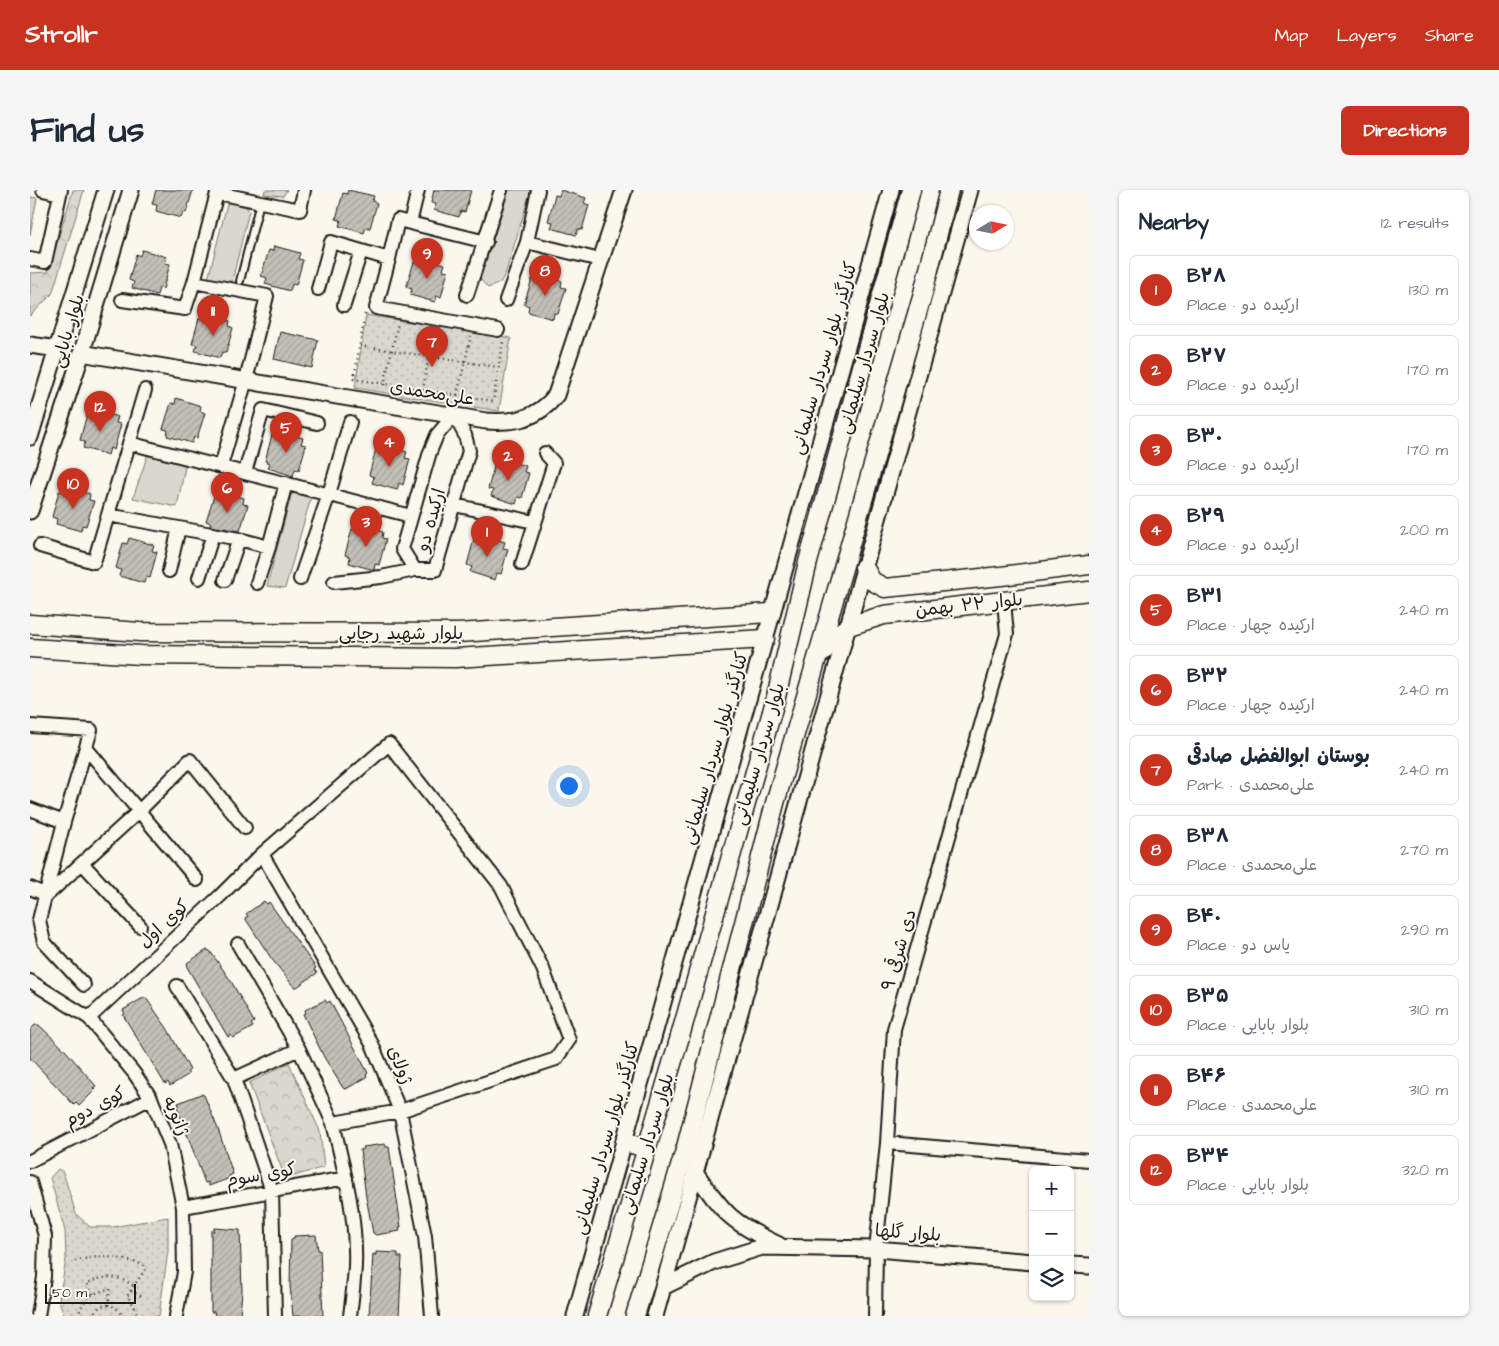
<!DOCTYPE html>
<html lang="en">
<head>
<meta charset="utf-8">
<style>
	:root { --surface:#fff; --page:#f6f6f7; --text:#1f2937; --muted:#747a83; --line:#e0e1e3; --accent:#c8321e }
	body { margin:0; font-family:"Architects Daughter","Playpen Sans Arabic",sans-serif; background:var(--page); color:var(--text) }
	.controls { position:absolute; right:15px; bottom:15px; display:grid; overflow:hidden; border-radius:8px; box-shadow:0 1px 4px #0004 }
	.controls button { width:45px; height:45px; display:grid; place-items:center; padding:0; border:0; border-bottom:1px solid var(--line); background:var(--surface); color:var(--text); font:25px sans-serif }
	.compass { position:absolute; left:939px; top:15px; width:45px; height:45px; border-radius:50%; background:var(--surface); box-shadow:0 1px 4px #0004; rotate:80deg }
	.scale { position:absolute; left:15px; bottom:12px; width:91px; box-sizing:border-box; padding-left:5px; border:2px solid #1c1c1c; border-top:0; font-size:14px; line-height:18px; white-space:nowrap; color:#1c1c1c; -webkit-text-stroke:4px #fbf7ec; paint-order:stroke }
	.you { position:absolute; left:538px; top:595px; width:18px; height:18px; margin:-12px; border:4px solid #fff; border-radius:50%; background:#1a73e8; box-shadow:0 0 0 8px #1a73e833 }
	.badge { display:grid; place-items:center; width:32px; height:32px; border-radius:50%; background:var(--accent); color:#fff; font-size:16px; font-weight:700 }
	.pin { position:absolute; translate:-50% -41px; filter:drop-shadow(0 1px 2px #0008) }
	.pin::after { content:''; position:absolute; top:26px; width:18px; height:15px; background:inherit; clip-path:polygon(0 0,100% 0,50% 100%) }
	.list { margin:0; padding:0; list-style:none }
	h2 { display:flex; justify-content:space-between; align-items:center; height:65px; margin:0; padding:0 20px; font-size:21px }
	h2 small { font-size:16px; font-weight:400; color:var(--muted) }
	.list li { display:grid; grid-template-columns:32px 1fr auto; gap:15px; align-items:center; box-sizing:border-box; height:70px; margin:0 10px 10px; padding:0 10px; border:1px solid var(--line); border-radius:8px }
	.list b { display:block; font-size:19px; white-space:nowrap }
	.list p { margin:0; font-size:16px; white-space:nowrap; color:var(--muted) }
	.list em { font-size:16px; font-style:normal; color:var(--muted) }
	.icon { flex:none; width:28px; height:28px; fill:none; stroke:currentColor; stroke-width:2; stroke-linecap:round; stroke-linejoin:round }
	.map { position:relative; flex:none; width:1059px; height:1126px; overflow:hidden; border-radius:8px }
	header { display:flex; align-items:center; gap:30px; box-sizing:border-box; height:70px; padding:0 25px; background:var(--accent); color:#fff }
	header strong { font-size:24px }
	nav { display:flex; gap:28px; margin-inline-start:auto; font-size:18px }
	.intro { display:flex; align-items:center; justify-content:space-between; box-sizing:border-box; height:120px; padding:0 30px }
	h1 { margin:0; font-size:35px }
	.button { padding:12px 22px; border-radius:8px; background:var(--accent); color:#fff; font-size:18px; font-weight:700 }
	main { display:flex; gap:30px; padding:0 30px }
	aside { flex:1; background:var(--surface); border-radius:8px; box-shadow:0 1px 4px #0004 }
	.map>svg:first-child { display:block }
	.grass { fill:#dad7ce; stroke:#7b7a75 }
	.forest { fill:url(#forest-crowns); stroke:#7b7a75 }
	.park { fill:url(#park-dots); stroke:#7b7a75 }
	.building { fill:url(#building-hatch); stroke:#1c1c1c }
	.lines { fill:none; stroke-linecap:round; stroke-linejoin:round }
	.service-casing { stroke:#1c1c1c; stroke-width:10 }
	.minor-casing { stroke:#1c1c1c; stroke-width:16 }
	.tertiary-casing { stroke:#1c1c1c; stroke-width:19 }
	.secondary-casing { stroke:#1c1c1c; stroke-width:21 }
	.path { stroke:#1c1c1c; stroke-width:2.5; stroke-dasharray:1 4; stroke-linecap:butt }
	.service { stroke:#fbf7ec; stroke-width:6 }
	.minor { stroke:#fbf7ec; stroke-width:12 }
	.tertiary { stroke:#fbf7ec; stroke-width:15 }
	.secondary { stroke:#fbf7ec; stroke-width:18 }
	.labels { text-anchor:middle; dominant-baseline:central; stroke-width:4; stroke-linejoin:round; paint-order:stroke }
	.street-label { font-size:18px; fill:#1c1c1c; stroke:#fbf7ec }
</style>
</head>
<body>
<header>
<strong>Strollr</strong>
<nav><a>Map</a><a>Layers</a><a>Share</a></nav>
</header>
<div class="intro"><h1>Find us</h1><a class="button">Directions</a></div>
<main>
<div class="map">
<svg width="1059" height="1126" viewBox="0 0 1059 1126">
	<defs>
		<pattern id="forest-crowns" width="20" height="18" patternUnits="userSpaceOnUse" patternTransform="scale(1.25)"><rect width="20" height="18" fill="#dad7ce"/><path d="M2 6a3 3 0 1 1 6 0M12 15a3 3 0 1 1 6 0" fill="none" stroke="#bab8b0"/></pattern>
		<pattern id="park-dots" width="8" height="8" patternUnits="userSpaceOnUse" patternTransform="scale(1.25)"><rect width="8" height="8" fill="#dad7ce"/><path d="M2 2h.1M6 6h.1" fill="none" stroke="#bab8b0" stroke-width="1.8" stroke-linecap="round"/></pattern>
		<pattern id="building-hatch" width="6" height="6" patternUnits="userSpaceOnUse" patternTransform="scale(1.25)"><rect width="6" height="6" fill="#c3c0b8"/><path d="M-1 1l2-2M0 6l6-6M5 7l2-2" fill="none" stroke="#a7a49e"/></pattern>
	</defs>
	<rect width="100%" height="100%" fill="#fbf7ec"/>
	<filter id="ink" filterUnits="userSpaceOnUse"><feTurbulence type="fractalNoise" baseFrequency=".02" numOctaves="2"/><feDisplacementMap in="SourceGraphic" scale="10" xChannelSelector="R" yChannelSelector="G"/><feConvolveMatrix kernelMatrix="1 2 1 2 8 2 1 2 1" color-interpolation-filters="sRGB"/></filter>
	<g filter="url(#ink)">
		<path class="grass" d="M 479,0 L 501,0 L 476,82 L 470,93 L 458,98 L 450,89 Z
			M 198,10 L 215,15 L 219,21 L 201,95 L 178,89 Z
			M 118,264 L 156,272 L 147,317 L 103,308 Z
			M 262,302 L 282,304 L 255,398 L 237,396 Z"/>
		<path class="forest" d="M 43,0 L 54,0 L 22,104 L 0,126 L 0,83 L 18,82 Z
			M 235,0 L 257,0 L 253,6 L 234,4 Z
			M 0,7 L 7,8 L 0,45 Z
			M 259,873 L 290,941 L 294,977 L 261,987 L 254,985 L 219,893 Z"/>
		<path class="park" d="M 336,125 L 481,148 L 469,221 L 325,198 Z
			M 28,979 L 33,982 L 46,1024 L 60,1037 L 83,1037 L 138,1027 L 138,1061 L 129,1126 L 34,1126 L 29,1110 L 36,1069 L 35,1041 L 20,988 Z"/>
		<path class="building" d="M 126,0 L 163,0 L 156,23 L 153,22 L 151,28 L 126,21 L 127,15 L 122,14 Z
			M 318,0 L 344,6 L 342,11 L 347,13 L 340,38 L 336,37 L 334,43 L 309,36 L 311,30 L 306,29 L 313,3 L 317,4 Z
			M 404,0 L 441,0 L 435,22 L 431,21 L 429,27 L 404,20 L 406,14 L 401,13 Z
			M 531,0 L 556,8 L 554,13 L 559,15 L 552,40 L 548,39 L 546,45 L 521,38 L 523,32 L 518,31 L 525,5 L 529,6 Z
			M 244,56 L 270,63 L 268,69 L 273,70 L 266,95 L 262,94 L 260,101 L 235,94 L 237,88 L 231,86 L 239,60 L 243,61 Z
			M 112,60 L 137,67 L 135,73 L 140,74 L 133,99 L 129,98 L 127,105 L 102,98 L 104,92 L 99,90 L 106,64 L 110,66 Z
			M 389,67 L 415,74 L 413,80 L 418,81 L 411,107 L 407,106 L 405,112 L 380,105 L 382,99 L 376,97 L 384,72 L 388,73 Z
			M 507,84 L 532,91 L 531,97 L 536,98 L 528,124 L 524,123 L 523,129 L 498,122 L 499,116 L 494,114 L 502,89 L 506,90 Z
			M 175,123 L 200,131 L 199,136 L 203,138 L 196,163 L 192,162 L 190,168 L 165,161 L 167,155 L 162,154 L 169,128 L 173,129 Z
			M 250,142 L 288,150 L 282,178 L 244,169 Z
			M 146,208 L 171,216 L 170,221 L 175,223 L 167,248 L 164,247 L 162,253 L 137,246 L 138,240 L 133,239 L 141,213 L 145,214 Z
			M 63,220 L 88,227 L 86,233 L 91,234 L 84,260 L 80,258 L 78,265 L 53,258 L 55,252 L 50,250 L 57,224 L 61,225 Z
			M 248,241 L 273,248 L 271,254 L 276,255 L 269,280 L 265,279 L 263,286 L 238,278 L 240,273 L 235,271 L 242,245 L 246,246 Z
			M 352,255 L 377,262 L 375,268 L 380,269 L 373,295 L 369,293 L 367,300 L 342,293 L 344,287 L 339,285 L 346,259 L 350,261 Z
			M 471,269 L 496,276 L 494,282 L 499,283 L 492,308 L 488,307 L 486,314 L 461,306 L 463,300 L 458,299 L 465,273 L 469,274 Z
			M 35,297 L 60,304 L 59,310 L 64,311 L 56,336 L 52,335 L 51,341 L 26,334 L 27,329 L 22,327 L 29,301 L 33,302 Z
			M 189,301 L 214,308 L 213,314 L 218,315 L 210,341 L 180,336 L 181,333 L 176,331 L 184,306 L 188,307 Z
			M 328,335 L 353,342 L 352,348 L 356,349 L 349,375 L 345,374 L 344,380 L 319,373 L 320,367 L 315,365 L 322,339 L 326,341 Z
			M 450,345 L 475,352 L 473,358 L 478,359 L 471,384 L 467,383 L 465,390 L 440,382 L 442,377 L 437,375 L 444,349 L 448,351 Z
			M 99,348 L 124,355 L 122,361 L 127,362 L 120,388 L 116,387 L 114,393 L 89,386 L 91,380 L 86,378 L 93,353 L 97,354 Z
			M 234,711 L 237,714 L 239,712 L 286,778 L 284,779 L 287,783 L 267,797 L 264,797 L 241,768 L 215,728 L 218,726 L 216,724 Z
			M 177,760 L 180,761 L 201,791 L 224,832 L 221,834 L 223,837 L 203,848 L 201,845 L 198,847 L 157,777 L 158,776 L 157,773 Z
			M 113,808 L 116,808 L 137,838 L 160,880 L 157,882 L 159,884 L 140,896 L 138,892 L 135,894 L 93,825 L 95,824 L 93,820 Z
			M 295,810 L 297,813 L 300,811 L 338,883 L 336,884 L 337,887 L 316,899 L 313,898 L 294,867 L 273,824 L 276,823 L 275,820 Z
			M 5,835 L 9,835 L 35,860 L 66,896 L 63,898 L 65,900 L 49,916 L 46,913 L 44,915 L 0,868 L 0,840 Z
			M 171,904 L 174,905 L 188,939 L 203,984 L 199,986 L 200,988 L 179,996 L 178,992 L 175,993 L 147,917 L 149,916 L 148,913 Z
			M 355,954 L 356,957 L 359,957 L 371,1037 L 369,1037 L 370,1041 L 346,1045 L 343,1043 L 336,1007 L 330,960 L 334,959 L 333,957 Z
			M 184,1038 L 210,1040 L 212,1101 L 210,1124 L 207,1124 L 207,1126 L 184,1126 L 185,1122 L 181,1122 L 181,1041 L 184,1041 Z
			M 286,1045 L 288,1060 L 290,1060 L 293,1126 L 263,1126 L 260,1096 L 261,1049 L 264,1048 L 264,1046 Z
			M 346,1062 L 368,1063 L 368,1067 L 372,1067 L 369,1126 L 339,1126 L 343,1064 L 346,1065 Z"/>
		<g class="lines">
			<g class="service-casing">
				<path id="service" d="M 210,91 L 230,12"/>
			</g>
			<g class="minor-casing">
				<path id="minor" d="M 13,0 L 30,4
					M 380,33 L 388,0
					M 497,52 L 570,70
					M 0,69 L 15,72 L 31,0
					M 359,69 L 368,30 L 456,52
					M 288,99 L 301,52 L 359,69 L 346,118 L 468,140
					M 437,105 L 471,0
					M 92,110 L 155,119 L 164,92
					M 476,110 L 497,52 L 508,0
					M 314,115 L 331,61
					M 424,225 L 435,245 L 439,261 L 405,380 L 385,380 L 372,359 L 400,262 L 407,245 Z
					M 99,253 L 381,326
					M 191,276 L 216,190 L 237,106 L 164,92 L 187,3 L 270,20 L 274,0
					M 215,282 L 233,220 L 287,233
					M 424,315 L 504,332
					M 78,325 L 209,349 L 239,357
					M 10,356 L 64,372 L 115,200
					M 492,374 L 524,273 L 515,263
					M 139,381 L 149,338
					M 169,388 L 183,344
					M 270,389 L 299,304 L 320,232
					M 195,390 L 209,349
					M 304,392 L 351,387 L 385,380
					M 227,393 L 239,357 L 256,293
					M 0,536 L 61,540 L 34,632 L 9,730 L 14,752 L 54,795
					M 56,558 L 167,690
					M 0,619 L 34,632
					M 232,664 L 342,854 L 370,921 L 395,1046 L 402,1126
					M 52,673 L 110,736
					M 0,698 L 17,705 L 108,622 L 160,570 L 215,638
					M 208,754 L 269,859 L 303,933
					M 0,791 L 59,828 L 104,883 L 121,908 L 140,954 L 153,1017 L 154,1082 L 146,1126
					M 147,796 L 204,889 L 242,1001 L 245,1126
					M 59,828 L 190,706 L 232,664 L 359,554 L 471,696 L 513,779 L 539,850 L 526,869 L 370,921 L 303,933 C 314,979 327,1028 325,1076 C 324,1093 322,1110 320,1126
					M 204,889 L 269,859
					M 857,953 L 1059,970
					M 0,971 L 121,908
					M 0,992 L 15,1046 L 14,1087 L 8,1126
					M 153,1017 L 316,988
					M 845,1126 L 846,1059 L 857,953 L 864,839 L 977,444 L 974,412"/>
			</g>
			<g class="tertiary-casing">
				<path id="tertiary" d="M 0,155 L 28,159
					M 51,163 L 456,231 C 484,233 508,229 526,205 L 594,0
					M 0,247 L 76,0
					M 0,321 L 48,175 L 101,0
					M 665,982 C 694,1024 702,1033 749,1055
					M 1040,1075 L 1059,1076
					M 633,1097 L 684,1072 L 732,1057 L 846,1059 L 1003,1072
					M 545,1126 L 861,0
					M 625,1126 L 940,0"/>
			</g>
			<g class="secondary-casing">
				<path id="secondary" d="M 834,377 L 842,391 L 855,398 L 971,386 L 1059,375
					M 0,434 L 110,442 L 428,443 L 741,423
					M 0,458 L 111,465 L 425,468 L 735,449
					M 792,463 L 806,446 L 819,436 L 854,425 L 1059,401
					M 595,952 L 615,958
					M 567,1126 L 649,850 L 745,511 L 778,372 L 881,0
					M 605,1126 L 656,957 L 745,613 L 893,103 L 919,0"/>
			</g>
			<path class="path" d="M 335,124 L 324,189 L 393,200
				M 403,140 L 393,200 L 463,211 L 473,151
				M 330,156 L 468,177
				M 354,195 L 368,133
				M 427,205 L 441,146
				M 45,1071 C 72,1064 88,1067 114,1075 L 115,1080 L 97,1106 L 103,1114 L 108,1126
				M 101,1101 L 111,1106
				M 63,1104 L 57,1093 C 75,1085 88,1085 104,1096
				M 48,1126 C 53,1109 62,1102 80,1099 L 78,1115
				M 62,1126 C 69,1112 85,1111 92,1126"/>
			<use href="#service" class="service"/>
			<use href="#minor" class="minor"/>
			<use href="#tertiary" class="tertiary"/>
			<use href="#secondary" class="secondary"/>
		</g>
	</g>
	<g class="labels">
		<g class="street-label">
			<text transform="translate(38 141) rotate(-73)">بلوار بابایی</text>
			<text transform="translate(794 168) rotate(-74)">کنارگذر بلوار سردار سلیمانی</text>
			<text transform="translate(834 173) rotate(-74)">بلوار سردار سلیمانی</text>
			<text transform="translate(402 203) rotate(9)">علی‌محمدی</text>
			<text transform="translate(401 330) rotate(-74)">ارکیده دو</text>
			<text transform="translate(939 415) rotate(-6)">بلوار ۲۲ بهمن</text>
			<text x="371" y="443">بلوار شهید رجایی</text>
			<text transform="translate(685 558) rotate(-74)">کنارگذر بلوار سردار سلیمانی</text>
			<text transform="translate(729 564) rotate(-74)">بلوار سردار سلیمانی</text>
			<text transform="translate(134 734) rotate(-43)">کوی اول</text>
			<text transform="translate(869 760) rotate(-74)">۹ دی شرقی</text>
			<text transform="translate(370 875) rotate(68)">ژولای</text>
			<text transform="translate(65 917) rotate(-28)">کوی دوم</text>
			<text transform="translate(146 926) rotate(67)">ژانویه</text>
			<text transform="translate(576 948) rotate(-74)">کنارگذر بلوار سردار سلیمانی</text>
			<text transform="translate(617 954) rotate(-73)">بلوار سردار سلیمانی</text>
			<text transform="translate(231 985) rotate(-10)">کوی سوم</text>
			<text transform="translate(878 1043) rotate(4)">بلوار گلها</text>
		</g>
	</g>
</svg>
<div class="controls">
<button>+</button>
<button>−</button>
<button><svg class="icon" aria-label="layers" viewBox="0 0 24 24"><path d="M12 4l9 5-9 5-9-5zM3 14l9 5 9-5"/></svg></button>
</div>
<svg class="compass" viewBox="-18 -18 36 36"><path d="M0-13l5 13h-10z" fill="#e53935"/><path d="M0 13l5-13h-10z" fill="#747a83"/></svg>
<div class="scale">50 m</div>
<div class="you"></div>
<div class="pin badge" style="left:457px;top:367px">1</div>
<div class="pin badge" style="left:478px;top:291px">2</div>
<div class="pin badge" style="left:336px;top:357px">3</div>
<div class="pin badge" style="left:359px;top:277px">4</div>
<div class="pin badge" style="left:256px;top:263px">5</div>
<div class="pin badge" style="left:197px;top:323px">6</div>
<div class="pin badge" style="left:402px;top:177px">7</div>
<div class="pin badge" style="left:515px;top:106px">8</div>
<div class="pin badge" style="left:397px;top:89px">9</div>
<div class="pin badge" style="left:43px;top:319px">10</div>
<div class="pin badge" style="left:183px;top:146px">11</div>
<div class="pin badge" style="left:70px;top:242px">12</div>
</div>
<aside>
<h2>Nearby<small>12 results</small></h2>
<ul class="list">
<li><span class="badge">1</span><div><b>B۲۸</b><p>Place · ارکیده دو</p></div><em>130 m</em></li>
<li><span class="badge">2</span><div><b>B۲۷</b><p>Place · ارکیده دو</p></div><em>170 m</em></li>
<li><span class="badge">3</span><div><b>B۳۰</b><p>Place · ارکیده دو</p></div><em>170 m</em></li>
<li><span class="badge">4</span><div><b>B۲۹</b><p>Place · ارکیده دو</p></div><em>200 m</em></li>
<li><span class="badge">5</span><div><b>B۳۱</b><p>Place · ارکیده چهار</p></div><em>240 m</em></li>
<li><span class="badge">6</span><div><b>B۳۲</b><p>Place · ارکیده چهار</p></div><em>240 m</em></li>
<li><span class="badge">7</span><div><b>بوستان ابوالفضل صادقی</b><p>Park · علی‌محمدی</p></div><em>240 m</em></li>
<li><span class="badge">8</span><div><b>B۳۸</b><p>Place · علی‌محمدی</p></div><em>270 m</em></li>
<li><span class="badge">9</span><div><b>B۴۰</b><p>Place · یاس دو</p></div><em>290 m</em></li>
<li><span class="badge">10</span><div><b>B۳۵</b><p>Place · بلوار بابایی</p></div><em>310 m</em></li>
<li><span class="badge">11</span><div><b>B۴۶</b><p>Place · علی‌محمدی</p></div><em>310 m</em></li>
<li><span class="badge">12</span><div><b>B۳۴</b><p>Place · بلوار بابایی</p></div><em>320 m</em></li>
</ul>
</aside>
</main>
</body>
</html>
